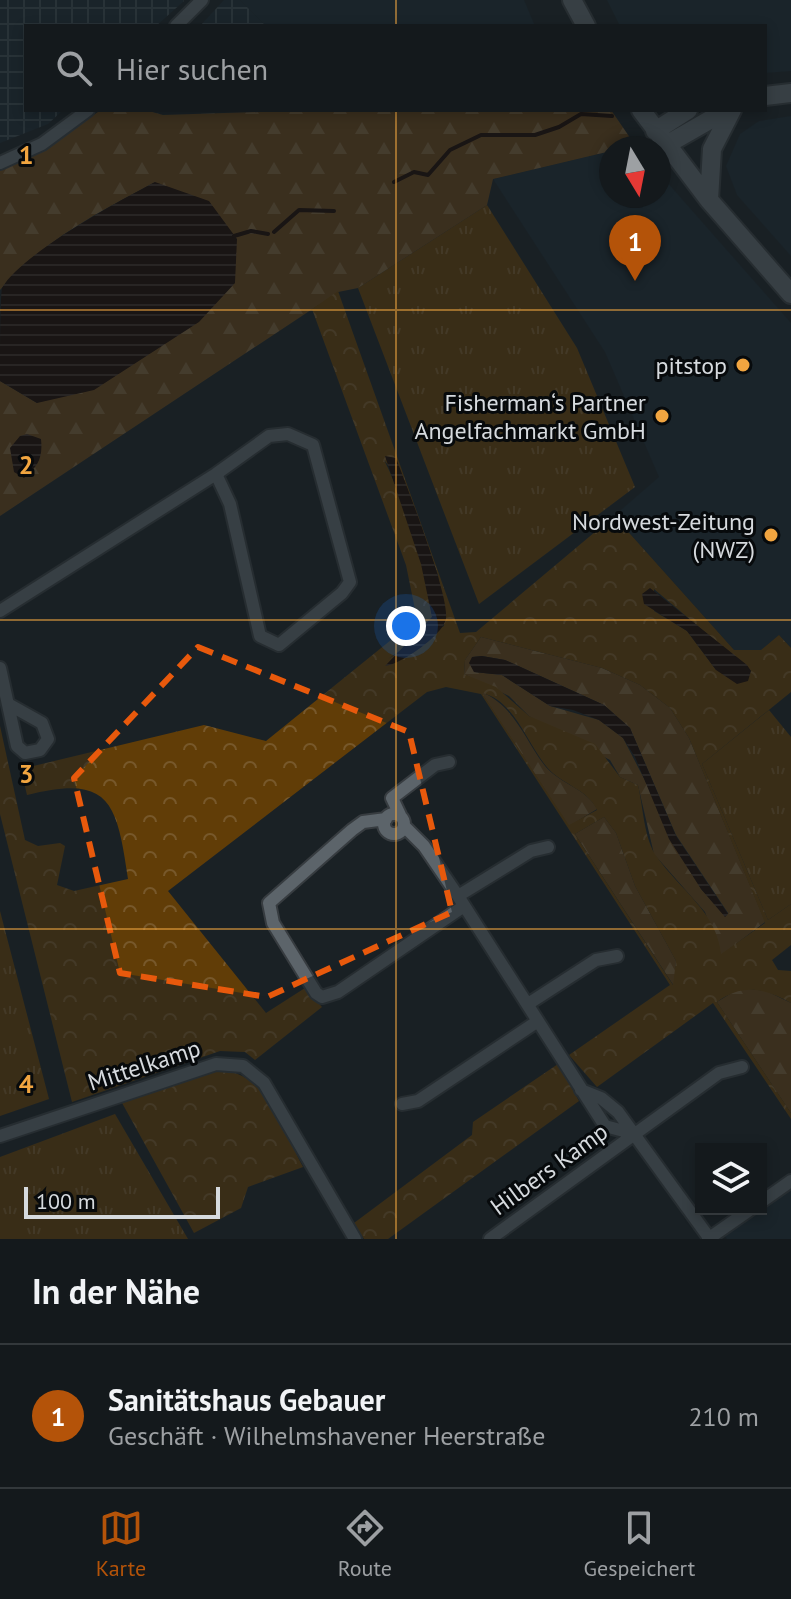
<!DOCTYPE html>
<html lang="de">
<head>
<meta charset="utf-8">
<style>
	:root { --surface:#14191c; --page:#212629; --text:#f1f3f6; --muted:#9da0a3; --line:#33383b; --accent:#b45309 }
	body { margin:0; font-family:"PT Sans",sans-serif; background:var(--page); color:var(--text) }
	.controls { position:absolute; right:24px; bottom:24px; display:grid; overflow:hidden; border-radius:0px; box-shadow:0 4px 12px #0003 }
	.controls button { width:72px; height:72px; display:grid; place-items:center; padding:0; border:0; border-bottom:2px solid var(--line); background:var(--surface); color:var(--text); font:40px sans-serif }
	.compass { position:absolute; left:599px; top:136px; width:72px; height:72px; border-radius:50%; background:var(--surface); box-shadow:0 4px 12px #0003; rotate:170deg }
	.scale { position:absolute; left:24px; bottom:20px; width:196px; box-sizing:border-box; padding-left:8px; border:4px solid #d6dade; border-top:0; font-size:22px; line-height:28px; white-space:nowrap; color:#d6dade; -webkit-text-stroke:6px #070a0c; paint-order:stroke }
	.you { position:absolute; left:406px; top:626px; width:28px; height:28px; margin:-20px; border:6px solid #fff; border-radius:50%; background:#1a73e8; box-shadow:0 0 0 12px #1a73e833 }
	.badge { display:grid; place-items:center; width:52px; height:52px; border-radius:50%; background:var(--accent); color:#fff; font-size:26px; font-weight:700 }
	.pin { position:absolute; translate:-50% -66px; filter:drop-shadow(0 2px 4px #0008) }
	.pin::after { content:''; position:absolute; top:42px; width:28px; height:24px; background:inherit; clip-path:polygon(0 0,100% 0,50% 100%) }
	.list { margin:0; padding:0; list-style:none }
	h2 { display:flex; justify-content:space-between; align-items:center; height:104px; margin:0; padding:0 32px; font-size:34px }
	h2 small { font-size:26px; font-weight:400; color:var(--muted) }
	.list li { display:grid; grid-template-columns:52px 1fr auto; gap:24px; align-items:center; box-sizing:border-box; height:144px; padding:0 32px; border-top:2px solid var(--line) }
	.list b { display:block; font-size:30px; white-space:nowrap }
	.list p { margin:0; font-size:26px; white-space:nowrap; color:var(--muted) }
	.list em { font-size:26px; font-style:normal; color:var(--muted) }
	.icon { flex:none; width:44px; height:44px; fill:none; stroke:currentColor; stroke-width:2; stroke-linecap:round; stroke-linejoin:round }
	.map { position:relative; flex:none; width:791px; height:1239px; overflow:hidden }
	.search { position:absolute; background:var(--surface); box-shadow:0 4px 12px #0003; left:24px; right:24px; top:24px; height:88px; display:flex; align-items:center; gap:20px; box-sizing:border-box; padding:0 28px; border-radius:0px; color:var(--muted); font-size:30px }
	.sheet { height:248px; background:var(--surface) }
	nav { display:flex; justify-content:space-around; align-items:center; box-sizing:border-box; height:112px; border-top:2px solid var(--line); background:var(--surface); font-size:22px; color:var(--muted) }
	nav a { display:grid; justify-items:center; gap:4px }
	nav .on { color:var(--accent) }
	.map>svg:first-child { display:block }
	.built { fill:#1b2831 }
	.industrial { fill:url(#industrial-grid) }
	.grass { fill:url(#grass-tufts) }
	.forest { fill:url(#forest-firs); fill-rule:evenodd }
	.park { fill:url(#park-crowns); fill-rule:evenodd }
	.water { fill:url(#water-rules) }
	.lines { fill:none; stroke-linecap:round; stroke-linejoin:round }
	.stream { stroke:#190700; stroke-width:4 }
	.street-casing { stroke:#373c40; stroke-width:16 }
	.secondary-casing { stroke:#373c40; stroke-width:22 }
	.street { stroke:#5c646a; stroke-width:12 }
	.secondary { stroke:#5c646a; stroke-width:18 }
	.marked { fill:none; stroke:#e8590c; stroke-width:6; stroke-dasharray:16 10; stroke-linejoin:round }
	.grid { fill:none; stroke:#f1a540; stroke-width:2; stroke-opacity:0.55 }
	.poi-dot { fill:#f1a540; stroke:#070a0c; stroke-width:3 }
	.labels { text-anchor:middle; dominant-baseline:central; stroke-width:6; stroke-linejoin:round; paint-order:stroke }
	.poi-label { font-size:24px; fill:#d6dade; stroke:#070a0c; text-anchor:end }
	.street-label { font-size:24px; fill:#d6dade; stroke:#070a0c }
	.grid-label { font-size:26px; text-anchor:middle; font-weight:bold; fill:#f1a540; stroke:#070a0c; stroke-width:6; stroke-linejoin:round; paint-order:stroke }
</style>
</head>
<body>
<div class="map">
<svg width="791" height="1239" viewBox="0 0 791 1239">
	<defs>
		<pattern id="industrial-grid" width="8" height="8" patternUnits="userSpaceOnUse" patternTransform="scale(2)"><rect width="8" height="8" fill="#1b2831"/><path d="M0 4h8M4 0v8" fill="none" stroke="#3b474e"/></pattern>
		<pattern id="grass-tufts" width="24" height="20" patternUnits="userSpaceOnUse" patternTransform="scale(2)"><rect width="24" height="20" fill="#613d07"/><path d="M3 7l-1-3M5 7V3M7 7l1-3M15 17l-1-3M17 17v-4M19 17l1-3" fill="none" stroke="#77582b"/></pattern>
		<pattern id="forest-firs" width="22" height="20" patternUnits="userSpaceOnUse" patternTransform="scale(2)"><rect width="22" height="20" fill="#634218"/><path d="M5 1l3.5 6h-7zM16 11l3.5 6h-7z" fill="#795d39"/></pattern>
		<pattern id="park-crowns" width="20" height="18" patternUnits="userSpaceOnUse" patternTransform="scale(2)"><rect width="20" height="18" fill="#613d07"/><path d="M2 6a3 3 0 1 1 6 0M12 15a3 3 0 1 1 6 0" fill="none" stroke="#77582b"/></pattern>
		<pattern id="water-rules" width="6" height="5" patternUnits="userSpaceOnUse" patternTransform="scale(2)"><rect width="6" height="5" fill="#190700"/><path d="M0 2.5h6" fill="none" stroke="#3a2b25"/></pattern>
	</defs>
	<rect width="100%" height="100%" fill="#1a2125"/>
	<path class="built" d="M 240,0 L 524,0 L 535,26 L 266,26 Z
		M 607,0 L 791,0 L 791,71 L 765,73 L 765,26 L 620,26 Z
		M 791,116 L 791,256 L 737,195 L 726,166 L 740,134 L 759,121 Z
		M 611,151 L 611,196 L 659,196 L 659,173 L 791,323 L 791,648 L 779,635 L 761,651 L 734,650 L 614,516 L 659,477 L 605,352 L 493,179 Z
		M 791,1186 L 791,1239 L 727,1239 L 724,1235 Z"/>
	<path class="industrial" d="M 0,0 L 183,0 L 184,1 L 156,26 L 26,26 L 26,110 L 63,110 L 48,124 L 0,143 Z
		M 224,0 L 240,0 L 266,26 L 200,26 Z"/>
	<path class="grass" d="M 487,205 L 577,348 L 635,487 L 479,604 L 358,288 Z
		M 769,710 L 791,737 L 791,904 L 768,920 L 702,764 Z
		M 0,911 L 49,1099 L 0,1116 Z
		M 115,1114 L 188,1239 L 0,1239 L 0,1157 Z"/>
	<path class="forest" d="M 101,110 L 145,110 L 163,115 L 322,110 L 611,110 L 635,145 L 611,148 L 611,151 L 493,179 L 487,205 L 358,288 L 338,292 L 0,516 L 0,381 L 37,403 L 155,182 C 101,211 40,242 0,290 L 0,168 L 44,148 Z
		M 481,637 L 602,668 L 640,685 L 670,708 L 689,738 L 765,922 L 721,955 L 705,912 L 654,854 L 638,785 L 620,777 L 610,760 L 529,716 L 509,696 L 464,674 L 465,660 ZM 482,656 L 505,660 L 604,705 L 630,728 L 676,835 L 728,913 L 726,916 L 701,889 L 623,738 L 599,720 L 550,706 L 502,675 L 474,672 L 472,657 Z
		M 481,692 C 514,705 525,740 545,766 C 560,784 587,789 597,809 L 569,826 Z
		M 604,817 L 616,833 L 635,886 L 676,961 L 674,986 L 575,834 Z
		M 740,988 L 766,991 L 791,1003 L 791,1113 L 717,1002 Z"/>
	<path class="park" d="M 338,291 L 460,633 L 476,632 L 614,516 L 734,650 L 761,650 L 779,635 L 791,648 L 791,692 L 702,764 L 768,920 L 791,904 L 791,945 L 772,960 L 778,970 L 791,971 L 791,1003 C 765,988 742,983 717,1002 L 791,1113 L 791,1119 L 713,1003 L 597,1087 L 569,1055 L 670,985 L 481,694 L 446,687 L 427,692 L 168,891 L 266,1013 L 305,988 L 322,1007 L 255,1060 L 245,1052 L 220,1051 L 72,1102 L 0,814 L 0,726 L 25,840 L 38,846 L 60,843 L 65,846 L 57,885 L 74,891 L 128,879 C 117,802 110,774 27,795 L 21,769 L 204,725 L 266,741 L 417,619 L 406,565 L 312,309 ZM 384,460 L 407,488 L 438,575 L 444,626 L 388,659 L 412,642 L 432,617 C 431,580 402,494 384,460 ZM 654,589 L 751,671 L 716,670 L 687,631 L 654,611 ZM 481,637 L 602,668 L 640,685 L 670,708 L 689,738 L 765,923 L 721,954 C 717,912 680,890 657,857 C 644,840 643,806 638,785 L 620,777 L 595,744 L 529,716 L 496,687 L 464,674 L 465,660 ZM 482,693 C 514,700 527,743 546,766 C 560,784 588,789 597,810 L 569,825 ZM 604,817 L 616,833 L 635,886 L 676,961 L 673,985 L 575,834 Z
		M 558,1064 L 579,1101 L 388,1239 L 364,1239 L 354,1223 L 472,1135 L 473,1122 Z
		M 215,1069 C 270,1073 280,1123 303,1167 L 248,1187 L 241,1208 L 194,1233 L 121,1101 Z"/>
	<path class="water" d="M 155,182 L 209,201 L 237,239 L 235,283 L 199,322 L 94,390 L 37,403 L 0,381 C 0,364 0,298 2,288 C 21,254 119,201 155,182 Z
		M 27,434 L 41,439 C 43,458 38,466 24,478 L 14,472 L 10,448 L 20,436 Z
		M 385,456 L 396,458 C 407,487 449,594 446,618 C 445,634 400,665 385,666 L 432,617 L 421,564 Z
		M 650,588 L 747,665 L 751,671 L 748,681 L 737,684 L 716,670 L 687,631 L 644,604 L 642,594 Z
		M 482,656 L 505,660 L 604,705 L 630,728 L 676,836 L 728,914 L 725,917 L 701,889 L 669,839 L 635,757 L 623,738 L 599,720 L 573,710 L 550,706 L 502,675 L 474,672 L 469,663 L 472,657 Z"/>
	<g class="lines">
		<path class="stream" d="M 394,182 L 414,172 L 428,175 L 450,150 L 481,135 L 535,135 L 559,127 L 581,114 L 612,116
			M 274,232 L 299,210 L 334,211
			M 234,236 L 251,231 L 268,234"/>
		<g class="street-casing">
			<path id="street" d="M 176,26 L 202,0
				M 0,163 L 42,144 L 88,110
				M 0,611 L 216,474 L 269,436 L 288,434 L 313,445 L 350,582 L 342,593 L 279,645 L 260,636 L 230,504 L 216,474
				M 0,668 L 17,746 L 25,753 L 40,750 L 48,739 L 42,723 L 8,704
				M384 824a10 10 0 1 1 20 0a10 10 0 1 1-20 0Z
				M 400,815 L 392,798 L 435,765 L 449,762
				M 386,819 L 363,822 L 352,830 L 269,903 L 273,923 L 316,993 L 322,997 L 338,992 L 464,906
				M 404,826 L 424,846 L 458,896 L 605,1126 L 635,1134
				M 458,896 L 531,851 L 548,847
				M 528,1004 L 596,960 L 617,956
				M 581,1090 L 601,1098 L 618,1112 L 710,1239
				M 402,1104 L 418,1101 L 538,1021
				M 0,1136 L 216,1064 L 243,1066 L 264,1083 L 355,1239
				M 761,1202 L 791,1181
				M 490,1239 L 719,1073 L 742,1067
				M 708,1239 L 751,1209"/>
		</g>
		<g class="secondary-casing">
			<path id="secondary" d="M 572,0 L 586,26
				M 765,96 L 791,93
				M 641,110 L 709,200 L 791,294
				M 655,131 L 688,110
				M 666,145 L 727,110
				M 709,200 L 712,149 L 732,110"/>
		</g>
		<use href="#street" class="street"/>
		<use href="#secondary" class="secondary"/>
	</g>
	<path d="M0 0H791V1239H0ZM 198,647 L 409,732 L 452,912 L 267,997 L 120,973 L 74,778 Z" fill="#1a2125" fill-opacity=".55" fill-rule="evenodd"/>
	<path class="marked" d="M 198,647 L 409,732 L 452,912 L 267,997 L 120,973 L 74,778 Z"/>
	<path class="grid" d="M 396,0 L 396,26M 396,110 L 396,1239M 0,310 L 791,310M 0,620 L 791,620M 0,929 L 791,929"/>
	<g class="poi-dot">
		<circle cx="743" cy="365" r="8"/>
		<circle cx="662" cy="416" r="8"/>
		<circle cx="771" cy="535" r="8"/>
	</g>
	<g class="labels">
		<g class="poi-label">
			<text x="727" y="365">pitstop</text>
			<text x="646" y="402">Fisherman‘s Partner<tspan x="646" dy="28">Angelfachmarkt GmbH</tspan></text>
			<text x="755" y="521">Nordwest-Zeitung<tspan x="755" dy="28">(NWZ)</tspan></text>
		</g>
		<g class="street-label">
			<text transform="translate(144 1065) rotate(-18)">Mittelkamp</text>
			<text transform="translate(549 1169) rotate(-36)">Hilbers Kamp</text>
		</g>
	</g>
	<g class="grid-label">
		<text x="26" y="164">1</text>
		<text x="26" y="474">2</text>
		<text x="26" y="783">3</text>
		<text x="26" y="1093">4</text>
	</g>
</svg>
<div class="controls">
<button><svg class="icon" aria-label="layers" viewBox="0 0 24 24"><path d="M12 4l9 5-9 5-9-5zM3 14l9 5 9-5"/></svg></button>
</div>
<svg class="compass" viewBox="-18 -18 36 36"><path d="M0-13l5 13h-10z" fill="#e53935"/><path d="M0 13l5-13h-10z" fill="#9da0a3"/></svg>
<div class="scale">100 m</div>
<div class="you"></div>
<div class="pin badge" style="left:635px;top:281px">1</div>
<div class="search"><svg class="icon" aria-label="search" viewBox="0 0 24 24"><circle cx="10" cy="10" r="6"/><path d="M15 15l6 6"/></svg>Hier suchen</div>
</div>
<section class="sheet">
<h2>In der Nähe<small></small></h2>
<ul class="list">
<li><span class="badge">1</span><div><b>Sanitätshaus Gebauer</b><p>Geschäft · Wilhelmshavener Heerstraße</p></div><em>210 m</em></li>
</ul>
</section>
<nav>
<a class="on"><svg class="icon" aria-label="map" viewBox="0 0 24 24"><path d="M3 6l6-2 6 2 6-2v14l-6 2-6-2-6 2zM9 4v14M15 6v14"/></svg>Karte</a>
<a><svg class="icon" aria-label="directions" viewBox="0 0 24 24"><path d="M12 3l9 9-9 9-9-9zM9 14v-3h6M13 9l2 2-2 2"/></svg>Route</a>
<a><svg class="icon" aria-label="saved" viewBox="0 0 24 24"><path d="M7 4h10v16l-5-4-5 4z"/></svg>Gespeichert</a>
</nav>
</body>
</html>
